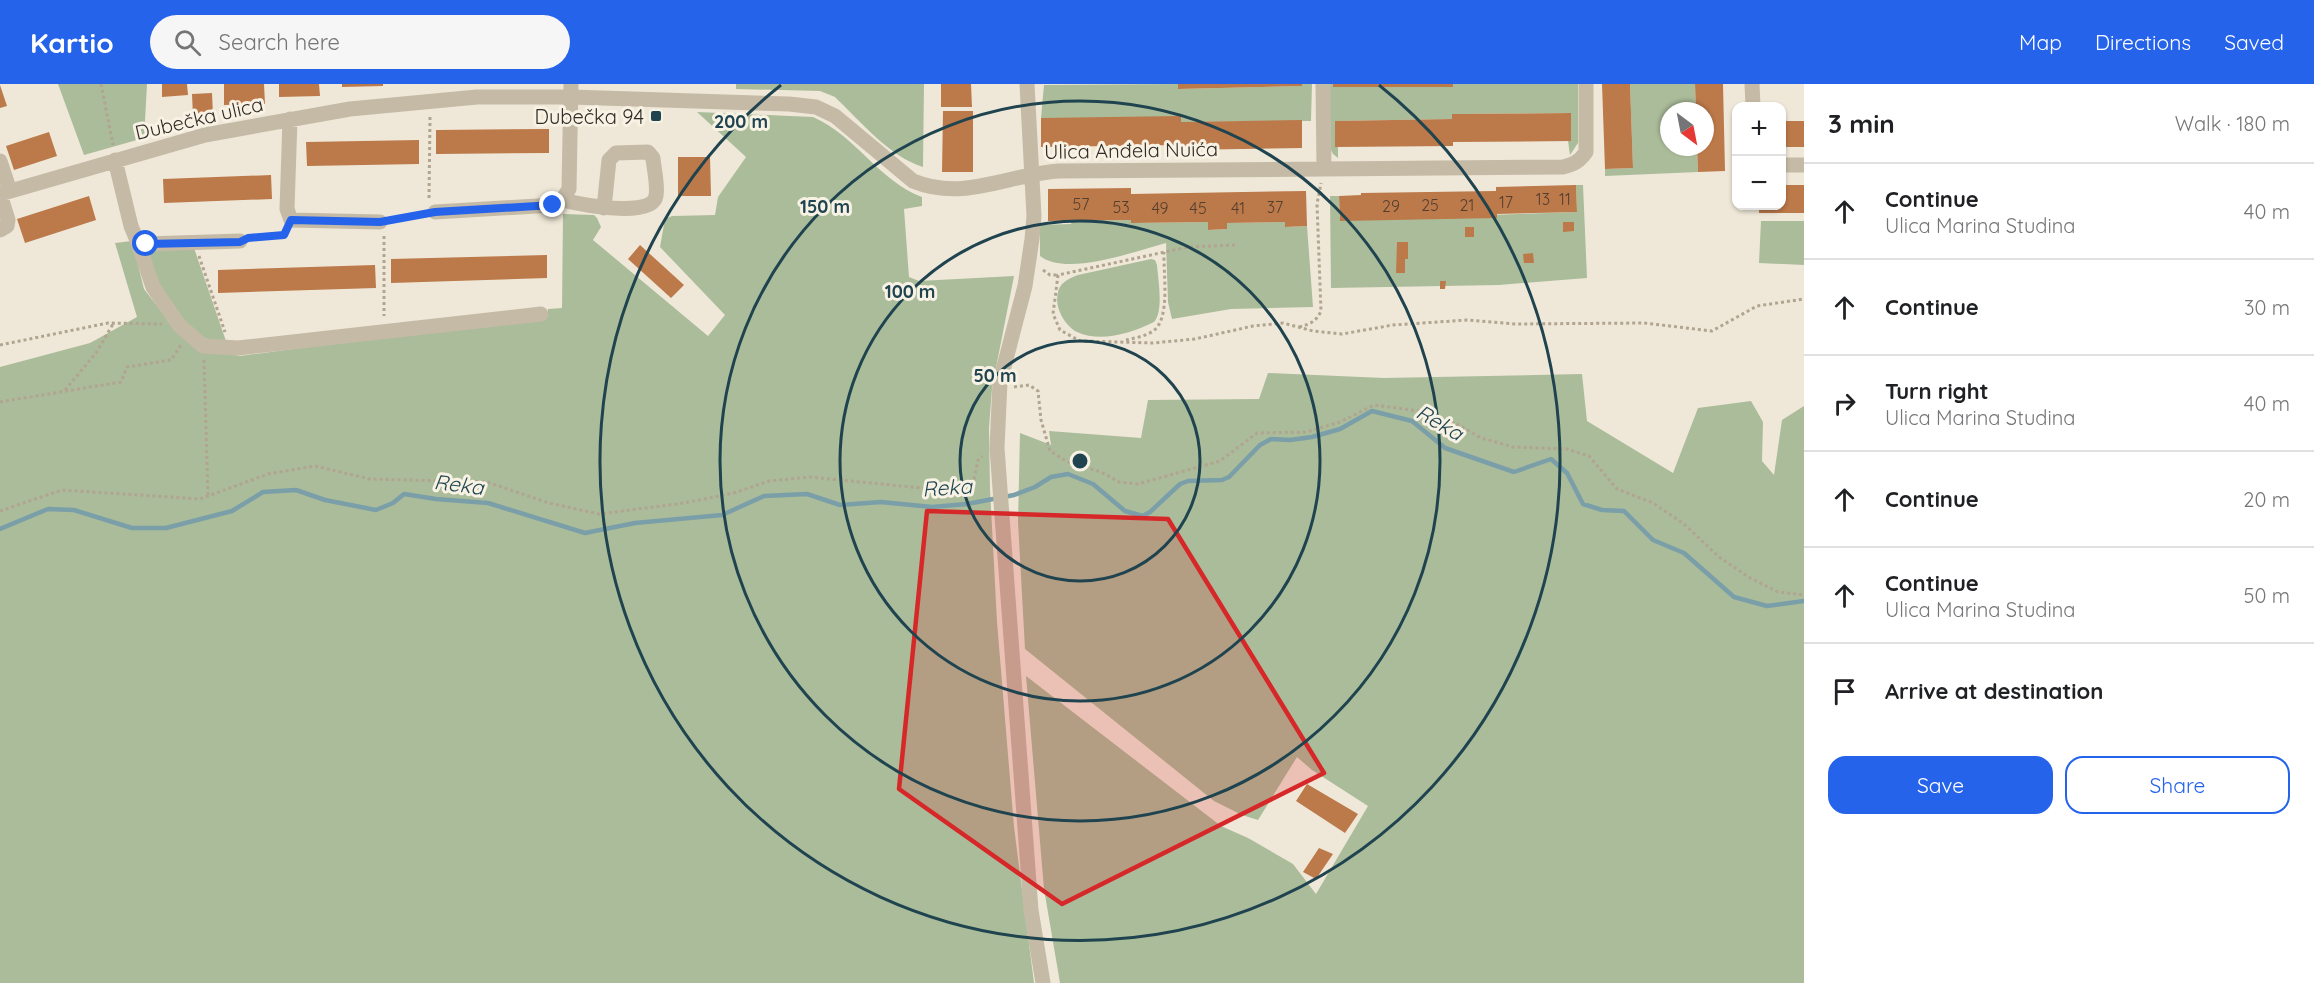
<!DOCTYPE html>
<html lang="en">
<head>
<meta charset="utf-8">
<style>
	:root { --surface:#fff; --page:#f6f6f6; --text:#202124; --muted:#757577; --line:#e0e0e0; --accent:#2563eb }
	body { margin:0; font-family:Quicksand,sans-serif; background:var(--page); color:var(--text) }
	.controls { position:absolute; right:18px; top:18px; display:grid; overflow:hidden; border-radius:12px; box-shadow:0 2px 4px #0004 }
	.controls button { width:54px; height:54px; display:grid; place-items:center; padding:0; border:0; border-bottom:2px solid var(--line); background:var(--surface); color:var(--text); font:30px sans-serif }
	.compass { position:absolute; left:1660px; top:18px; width:54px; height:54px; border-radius:50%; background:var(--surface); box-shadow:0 2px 4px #0004; rotate:148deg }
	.stop { position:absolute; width:18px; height:18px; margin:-14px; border:4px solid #2563eb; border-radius:50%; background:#fff }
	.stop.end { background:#2563eb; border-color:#fff; box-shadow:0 2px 6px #0008 }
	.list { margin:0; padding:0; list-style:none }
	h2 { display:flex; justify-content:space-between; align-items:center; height:78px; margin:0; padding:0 24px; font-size:26px }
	h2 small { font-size:20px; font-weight:400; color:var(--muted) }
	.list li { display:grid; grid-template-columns:39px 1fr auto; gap:18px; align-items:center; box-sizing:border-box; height:96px; padding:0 24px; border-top:2px solid var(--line) }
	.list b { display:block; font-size:22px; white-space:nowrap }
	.list p { margin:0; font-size:20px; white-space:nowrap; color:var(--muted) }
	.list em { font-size:20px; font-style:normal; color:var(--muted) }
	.actions { display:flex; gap:12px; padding:18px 24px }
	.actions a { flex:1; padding:14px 0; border:2px solid var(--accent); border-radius:18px; text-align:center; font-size:21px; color:var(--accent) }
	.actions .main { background:var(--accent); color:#fff }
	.icon { flex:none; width:33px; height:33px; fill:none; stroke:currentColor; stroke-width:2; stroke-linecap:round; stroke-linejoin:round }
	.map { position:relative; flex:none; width:1804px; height:899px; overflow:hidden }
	header { display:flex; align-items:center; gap:36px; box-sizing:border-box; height:84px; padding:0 30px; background:var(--accent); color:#fff }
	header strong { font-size:28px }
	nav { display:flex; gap:33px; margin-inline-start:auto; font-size:21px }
	.search { width:420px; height:54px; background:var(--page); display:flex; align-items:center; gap:15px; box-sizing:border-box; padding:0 21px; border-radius:33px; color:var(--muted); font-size:22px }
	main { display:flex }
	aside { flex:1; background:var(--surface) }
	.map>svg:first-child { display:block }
	.green { fill:#abbc9a }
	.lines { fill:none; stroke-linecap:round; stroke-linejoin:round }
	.stream { stroke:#7a9fa9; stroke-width:4.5 }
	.building { fill:#bc7949 }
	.path { stroke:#b1a490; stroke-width:3; stroke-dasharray:3 3; stroke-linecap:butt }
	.minor { stroke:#c5baa6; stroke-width:15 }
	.route { stroke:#2563eb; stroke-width:8 }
	.marked { fill:#d62828; fill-opacity:0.2; stroke:#d62828; stroke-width:4.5; stroke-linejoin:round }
	.ring { fill:none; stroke:#1f4450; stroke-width:3 }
	.poi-dot { fill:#1f4450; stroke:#f7f2e4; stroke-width:2 }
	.labels { text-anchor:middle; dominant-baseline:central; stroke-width:6; stroke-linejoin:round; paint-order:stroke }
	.number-label { font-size:16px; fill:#543f2f }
	.poi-label { font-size:20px; fill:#322c26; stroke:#f7f2e4; text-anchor:end }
	.street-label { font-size:20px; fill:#322c26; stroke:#f7f2e4 }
	.water-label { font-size:21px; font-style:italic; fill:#1f4450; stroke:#f7f2e4 }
	.centre { fill:#1f4450; stroke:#f7f2e4; stroke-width:3 }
	.ring-label { font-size:18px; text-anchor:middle; font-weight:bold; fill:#1f4450; stroke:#f7f2e4; stroke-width:6; stroke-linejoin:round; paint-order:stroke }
</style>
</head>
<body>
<header>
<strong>Kartio</strong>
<div class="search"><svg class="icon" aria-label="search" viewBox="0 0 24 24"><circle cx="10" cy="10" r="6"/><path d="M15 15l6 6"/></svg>Search here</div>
<nav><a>Map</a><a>Directions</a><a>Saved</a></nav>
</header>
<main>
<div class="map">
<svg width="1804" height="899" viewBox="0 0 1804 899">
	<rect width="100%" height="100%" fill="#efe8d8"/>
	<path class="green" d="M 58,0 L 147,0 L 145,37 L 151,52 L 84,71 Z
		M 736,0 L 924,0 L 923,83 C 890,73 860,37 835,13 L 820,7 L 736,5 Z
		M 1178,0 L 1179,5 L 1301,2 L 1302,0 L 1312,0 L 1311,37 L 1181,38 L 1041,34 L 1044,1 Z
		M 1330,0 L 1333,0 L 1334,3 L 1452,3 L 1453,0 L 1578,0 L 1578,59 L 1570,71 L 1568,57 L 1571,57 L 1571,29 L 1453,30 L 1452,35 L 1335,37 L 1335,63 L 1338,63 L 1338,74 L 1333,70 L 1330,64 Z
		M 1630,0 L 1695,0 L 1696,27 L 1669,27 L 1669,63 L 1697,63 L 1698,88 L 1605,92 L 1605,85 L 1633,84 Z
		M 697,28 L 813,33 C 855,51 879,97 922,113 L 922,122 L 904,125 L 909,193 L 919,197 L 1014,192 L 992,304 L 989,344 L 990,405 L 997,538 L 1014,743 L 1034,899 L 0,899 L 0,283 L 90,259 L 137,233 L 115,159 L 132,157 L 144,205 L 168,236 L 195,263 L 240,272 L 547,231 L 548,225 L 562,224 L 563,130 L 594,131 L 597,134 L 601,143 L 593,156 L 708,252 L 725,231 L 660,163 L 665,135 L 672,132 L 715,131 L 718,113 L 746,73 Z
		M 1576,101 L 1583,101 L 1587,194 L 1499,201 L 1331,204 L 1330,112 L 1339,112 L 1340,136 L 1577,128 Z
		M 1131,136 L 1131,139 L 1208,138 L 1208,146 L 1227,145 L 1227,139 L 1285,138 L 1285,143 L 1307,142 L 1313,223 L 1231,225 L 1172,235 L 1168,218 L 1166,159 C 1135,167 1067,193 1040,172 L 1040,141 L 1071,140 L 1072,137 Z
		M 1761,137 L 1804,137 L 1804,181 L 1759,179 Z
		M 194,164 L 227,260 L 207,255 L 192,247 L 158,199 L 143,166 Z
		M 1151,175 L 1155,176 L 1157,181 C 1158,195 1164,227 1154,238 C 1132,249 1101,259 1077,248 C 1062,240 1050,215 1062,200 C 1066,196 1072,193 1078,191 Z
		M 1268,289 L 1384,294 L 1582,290 L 1587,337 L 1673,389 L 1698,324 L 1751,317 L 1763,338 L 1762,377 L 1774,391 L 1782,336 L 1804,322 L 1804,899 L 1060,899 L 1044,805 L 1026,592 L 1221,742 L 1248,754 L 1293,780 L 1316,810 L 1368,722 L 1312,686 L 1297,673 L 1258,736 L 1242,731 L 1214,717 L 1025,565 L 1018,438 L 1020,349 L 1051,361 L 1049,347 L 1141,354 L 1148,316 L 1259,315 Z"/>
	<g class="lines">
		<path class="stream" d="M 0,445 L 48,425 L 74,426 L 132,444 L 166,444 L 232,427 L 263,408 L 296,406 L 325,416 L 376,426 L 393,419 L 404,410 L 436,415 L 488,419 L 585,449 L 635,439 L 722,431 L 764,412 L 807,410 L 840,421 L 881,418 L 932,423 L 967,420 L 1014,411 L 1035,403 L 1051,393 L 1068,390 L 1093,400 L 1125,427 L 1143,432 L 1150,428 L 1180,400 L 1188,397 L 1222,396 L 1229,393 L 1260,361 L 1271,355 L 1290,356 L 1312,353 L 1340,345 L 1372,327 L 1412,337 L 1445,364 L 1514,388 L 1551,375 L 1567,389 L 1583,420 L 1602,426 L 1624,427 L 1653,456 L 1684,469 L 1734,513 L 1767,522 L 1804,517"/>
	</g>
	<path class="building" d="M 162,0 L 187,0 L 188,11 L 162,13 Z
		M 224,0 L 264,0 L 265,20 L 224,21 Z
		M 279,0 L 319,0 L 320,12 L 279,13 Z
		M 342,0 L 383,0 L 383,2 L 342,3 Z
		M 941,0 L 971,0 L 972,23 L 941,23 Z
		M 1178,0 L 1302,0 L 1302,2 L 1178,5 Z
		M 1333,0 L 1453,0 L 1453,3 L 1333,3 Z
		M 1602,0 L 1630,0 L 1633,84 L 1605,85 Z
		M 1695,0 L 1723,0 L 1725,87 L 1698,88 L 1697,63 L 1705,63 L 1705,27 L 1696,27 Z
		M 0,1 L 7,22 L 0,24 Z
		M 212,9 L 213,32 L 193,32 L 192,10 Z
		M 943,27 L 973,27 L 973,88 L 942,88 Z
		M 1571,29 L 1571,57 L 1453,58 L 1453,62 L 1335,63 L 1335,37 L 1452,35 L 1452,30 Z
		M 1181,32 L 1181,38 L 1302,36 L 1302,64 L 1181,66 L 1181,61 L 1041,63 L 1041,34 Z
		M 1782,37 L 1804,37 L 1804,63 L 1782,63 Z
		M 549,45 L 549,69 L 436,70 L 436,46 Z
		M 49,48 L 57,72 L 14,86 L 6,62 Z
		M 419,56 L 419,80 L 307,82 L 306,58 Z
		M 678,73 L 710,73 L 711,112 L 678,112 Z
		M 271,91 L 272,115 L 164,119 L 163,95 Z
		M 1576,101 L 1577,128 L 1497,130 L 1497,134 L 1340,137 L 1339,112 L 1361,111 L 1361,109 L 1496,107 L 1496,103 Z
		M 1782,101 L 1804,101 L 1804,129 L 1759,129 L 1759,122 L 1782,122 Z
		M 1131,104 L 1131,110 L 1306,107 L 1307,142 L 1285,143 L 1285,138 L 1227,139 L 1227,145 L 1208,146 L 1208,138 L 1131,139 L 1131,136 L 1048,137 L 1048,105 Z
		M 89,112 L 96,136 L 25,159 L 17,135 Z
		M 1563,138 L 1574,138 L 1574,147 L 1563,148 Z
		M 1465,143 L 1474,143 L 1474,153 L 1465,153 Z
		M 1397,158 L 1408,158 L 1408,175 L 1405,175 L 1405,189 L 1396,189 Z
		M 640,161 L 684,201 L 671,214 L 628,175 Z
		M 1533,169 L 1534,179 L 1524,179 L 1523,170 Z
		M 547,171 L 547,194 L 391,199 L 391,175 Z
		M 375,181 L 376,204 L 218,209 L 218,186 Z
		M 1440,197 L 1446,197 L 1445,205 L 1440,205 Z
		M 1307,700 L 1358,730 L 1345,749 L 1296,717 Z
		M 1319,764 L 1333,770 L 1316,795 L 1303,788 Z"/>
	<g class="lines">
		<path class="path" d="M 101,0 L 113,61
			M 429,114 L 430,33
			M 394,136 L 420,130
			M 384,152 L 384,232
			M 253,154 L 284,150
			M 1235,161 L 1188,163 L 1058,191 L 1053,230 L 1060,246 L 1080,257 L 1153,259 L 1195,255 L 1253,242 L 1283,239 L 1313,247 L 1342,250 L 1393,241 L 1467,236 L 1514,240 L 1644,239 L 1712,247 L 1757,222 L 1804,215
			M 199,172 L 225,248
			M 1043,186 L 1050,191 L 1058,191
			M 1299,243 C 1310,240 1316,238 1321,227 L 1317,120 L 1321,99
			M 1126,256 C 1135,254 1146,252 1153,247 C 1171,235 1163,188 1164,168
			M 0,261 L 108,239 L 162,240
			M 204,276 L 208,413
			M 1014,303 L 1029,301 L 1038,307 L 1041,336 L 1050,367 L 1066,377 L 1101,388 L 1119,398 L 1138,400 L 1220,377 L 1257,349 L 1306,348 L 1340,338 L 1374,321 L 1427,328 L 1459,341 L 1481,354 L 1513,363 L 1567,365 L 1589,372 L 1617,405 L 1653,419 L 1684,440 L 1719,473 L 1750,494 L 1778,508 L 1804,511
			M 65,306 L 96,269 L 113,240
			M 0,318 L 121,298 L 127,283 L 171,276 L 181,261
			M 0,427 L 62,406 L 200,415 L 268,390 L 315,382 L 370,395 L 487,398 L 549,419 L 599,430 L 684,419 L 734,409 L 769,397 L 810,393 L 942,406 L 961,403 L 974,395 L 978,376 L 982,372"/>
		<path class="minor" d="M 1027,0 L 1034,132 L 1032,155 L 1025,202 L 1000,298 L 997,364 L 1031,826 L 1043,899
			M 1752,0 L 1753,22
			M 290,35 L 287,125 L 291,136 L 380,138
			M 115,76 L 131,142 L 138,159 L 146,160 L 240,157
			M 0,77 L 10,107
			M 1782,81 L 1804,81
			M 1324,85 L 1563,83 C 1574,80 1579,78 1586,68 L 1586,0
			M 0,110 L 205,51 L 350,25 L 477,13 L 571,13 L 789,20 L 816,23 L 835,32 L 913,97 C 964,118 1009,90 1059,87 L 1324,85 L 1323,0
			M 0,110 L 8,136 L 7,142 L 0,146
			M 562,116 C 579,120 652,135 656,112 C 658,101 654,86 653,74 L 648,68 L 616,69 L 609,76 L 604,124
			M 435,128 L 553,121 L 562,116 L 569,105 L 571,0
			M 138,159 L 153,203 L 179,241 L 203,262 L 238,264 L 541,230"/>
	</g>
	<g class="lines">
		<path class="route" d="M 146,160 L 240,158 L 248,154 L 284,151 L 291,136 L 380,138 L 435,128 L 553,121"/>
	</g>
	<path class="marked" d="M 927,427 L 1168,435 L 1324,689 L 1062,820 L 899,705 Z"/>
	<g class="ring">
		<circle cx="1080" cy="377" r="120"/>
		<circle cx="1080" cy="377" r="240"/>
		<circle cx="1080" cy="377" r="360"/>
		<path d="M1379 1A480 480 0 1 1 781 1"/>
	</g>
	<rect class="poi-dot" x="650" y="26" width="12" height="12" rx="3"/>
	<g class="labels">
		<g class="number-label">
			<text x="1543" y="115">13</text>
			<text x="1565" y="115">11</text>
			<text x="1506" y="118">17</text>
			<text x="1081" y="120">57</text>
			<text x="1430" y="121">25</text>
			<text x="1467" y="121">21</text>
			<text x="1391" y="122">29</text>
			<text x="1121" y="123">53</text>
			<text x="1275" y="123">37</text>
			<text x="1160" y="124">49</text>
			<text x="1198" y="124">45</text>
			<text x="1238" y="124">41</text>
		</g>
		<g class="poi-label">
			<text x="644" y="32">Dubečka 94</text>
		</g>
		<g class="street-label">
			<text transform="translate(199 34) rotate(-13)">Dubečka ulica</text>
			<text transform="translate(1131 66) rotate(-1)">Ulica Anđela Nuića</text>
		</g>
		<g class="water-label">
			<text transform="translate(1440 338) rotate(30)">Reka</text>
			<text transform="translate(459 400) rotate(7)">Reka</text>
			<text transform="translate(947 403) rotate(-4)">Reka</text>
		</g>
	</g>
	<circle cx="1080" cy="377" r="9" class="centre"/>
	<g class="ring-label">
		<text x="741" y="44">200 m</text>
		<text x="825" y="129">150 m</text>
		<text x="910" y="214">100 m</text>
		<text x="995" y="298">50 m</text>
	</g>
</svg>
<div class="controls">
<button>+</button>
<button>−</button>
</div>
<svg class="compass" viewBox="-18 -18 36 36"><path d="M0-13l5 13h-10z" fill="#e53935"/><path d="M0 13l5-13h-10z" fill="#757577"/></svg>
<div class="stop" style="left:146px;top:160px"></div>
<div class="stop end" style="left:553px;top:121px"></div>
</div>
<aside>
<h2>3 min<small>Walk · 180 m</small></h2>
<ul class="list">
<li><svg class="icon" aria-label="ahead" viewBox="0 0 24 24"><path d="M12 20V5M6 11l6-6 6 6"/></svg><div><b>Continue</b><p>Ulica Marina Studina</p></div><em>40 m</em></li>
<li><svg class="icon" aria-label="ahead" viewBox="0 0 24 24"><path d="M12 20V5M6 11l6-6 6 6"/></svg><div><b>Continue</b></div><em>30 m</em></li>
<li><svg class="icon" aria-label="right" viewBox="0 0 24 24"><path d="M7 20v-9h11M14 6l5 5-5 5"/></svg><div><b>Turn right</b><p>Ulica Marina Studina</p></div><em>40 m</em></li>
<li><svg class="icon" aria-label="ahead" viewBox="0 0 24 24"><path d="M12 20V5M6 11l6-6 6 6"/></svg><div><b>Continue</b></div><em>20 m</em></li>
<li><svg class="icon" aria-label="ahead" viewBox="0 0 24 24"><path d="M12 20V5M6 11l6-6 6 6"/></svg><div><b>Continue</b><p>Ulica Marina Studina</p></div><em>50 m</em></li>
<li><svg class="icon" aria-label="arrive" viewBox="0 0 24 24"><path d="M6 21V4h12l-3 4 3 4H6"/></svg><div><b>Arrive at destination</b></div></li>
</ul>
<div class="actions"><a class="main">Save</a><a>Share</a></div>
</aside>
</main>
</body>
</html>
